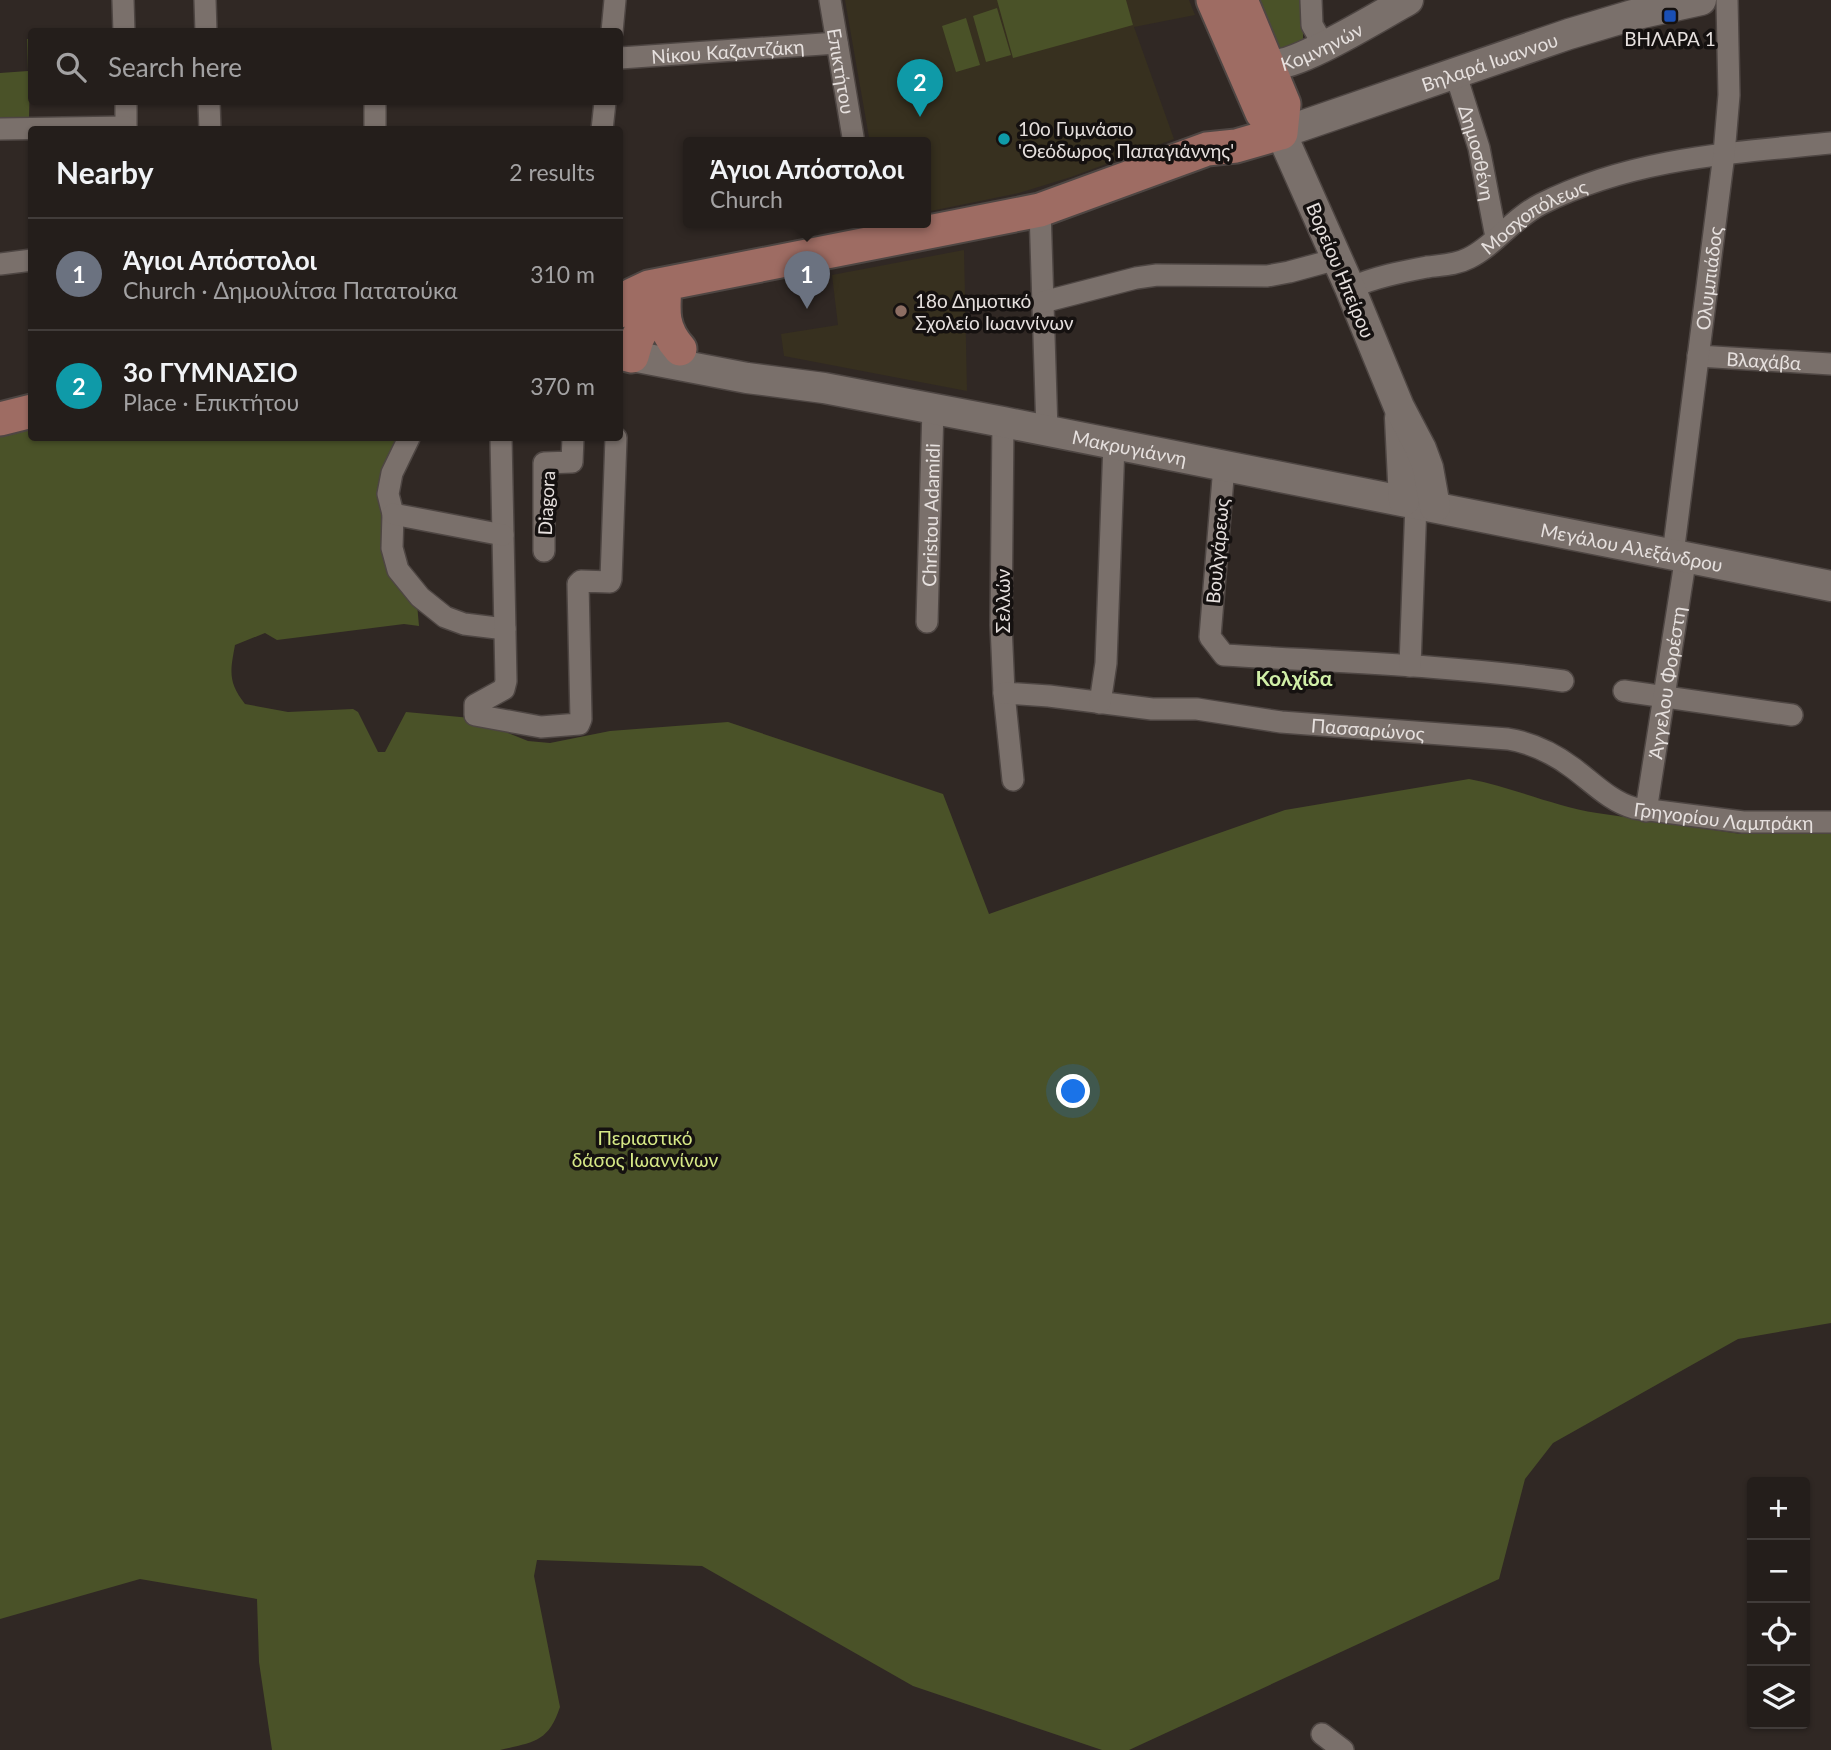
<!DOCTYPE html>
<html lang="en">
<head>
<meta charset="utf-8">
<style>
	:root { --surface:#241e1b; --page:#302b28; --text:#f1f3f6; --muted:#a3a2a3; --line:#413c3a; --accent:#0f766e }
	body { margin:0; font-family:Lato,sans-serif; background:var(--page); color:var(--text) }
	.controls { position:absolute; right:21px; bottom:21px; display:grid; overflow:hidden; border-radius:7px; box-shadow:0 2px 5px #0004 }
	.controls button { width:63px; height:63px; display:grid; place-items:center; padding:0; border:0; border-bottom:2px solid var(--line); background:var(--surface); color:var(--text); font:35px sans-serif }
	.you { position:absolute; left:1074px; top:1092px; width:24px; height:24px; margin:-18px; border:5px solid #fff; border-radius:50%; background:#1a73e8; box-shadow:0 0 0 10px #1a73e833 }
	.badge { display:grid; place-items:center; width:46px; height:46px; border-radius:50%; background:var(--accent); color:#fff; font-size:23px; font-weight:700 }
	.pin { position:absolute; translate:-50% -58px; filter:drop-shadow(0 2px 4px #0008) }
	.pin::after { content:''; position:absolute; top:37px; width:24px; height:21px; background:inherit; clip-path:polygon(0 0,100% 0,50% 100%) }
	.popup { position:absolute; left:683px; top:137px; width:248px; height:91px; box-sizing:border-box; display:grid; place-content:center; border-radius:7px; background:var(--surface); filter:drop-shadow(0 2px 5px #0005); font-size:23px; white-space:nowrap; color:var(--muted) }
	.popup b { font-size:26px; color:var(--text) }
	.popup::after { content:''; position:absolute; left:50%; top:100%; margin-left:-14px; border:14px solid transparent; border-top-color:var(--surface) }
	.list { margin:0; padding:0; list-style:none }
	h2 { display:flex; justify-content:space-between; align-items:center; height:91px; margin:0; padding:0 28px; font-size:30px }
	h2 small { font-size:23px; font-weight:400; color:var(--muted) }
	.list li { display:grid; grid-template-columns:46px 1fr auto; gap:21px; align-items:center; box-sizing:border-box; height:112px; padding:0 28px; border-top:2px solid var(--line) }
	.list b { display:block; font-size:26px; white-space:nowrap }
	.list p { margin:0; font-size:23px; white-space:nowrap; color:var(--muted) }
	.list em { font-size:23px; font-style:normal; color:var(--muted) }
	.icon { flex:none; width:38px; height:38px; fill:none; stroke:currentColor; stroke-width:2; stroke-linecap:round; stroke-linejoin:round }
	.map { position:relative; flex:none; width:1831px; height:1750px; overflow:hidden }
	.search { position:absolute; background:var(--surface); box-shadow:0 2px 5px #0004; left:28px; top:28px; width:595px; height:77px; display:flex; align-items:center; gap:18px; box-sizing:border-box; padding:0 24px; border-radius:7px; color:var(--muted); font-size:26px }
	.panel { position:absolute; background:var(--surface); box-shadow:0 2px 5px #0004; left:28px; top:126px; width:595px; height:315px; border-radius:7px }
	.map>svg:first-child { display:block }
	.education { fill:#37301f }
	.green { fill:#4a5228 }
	.lines { fill:none; stroke-linecap:round; stroke-linejoin:round }
	.street-casing { stroke:#4e4643; stroke-width:24 }
	.secondary-casing { stroke:#4e4643; stroke-width:33 }
	.primary-casing { stroke:#4e4643; stroke-width:37 }
	.street { stroke:#7a706b; stroke-width:21 }
	.secondary { stroke:#7a706b; stroke-width:30 }
	.primary { stroke:#9e6c63; stroke-width:33 }
	.transit-dot { fill:#1a4fb4; stroke:#151110; stroke-width:2.5 }
	.culture-dot { fill:#0f9aa8; stroke:#151110; stroke-width:2.5 }
	.education-dot { fill:#8d6e63; stroke:#151110; stroke-width:2.5 }
	.labels { text-anchor:middle; dominant-baseline:central; stroke-width:7; stroke-linejoin:round; paint-order:stroke }
	.poi-label { font-size:19px; fill:#e6e0de; stroke:#151110; text-anchor:start }
	.street-label { font-size:19px; fill:#e6e0de; stroke:#151110 }
	.park-label { font-size:19px; fill:#d6e886; stroke:#151110 }
	.neighbourhood-label { font-size:21px; font-weight:bold; fill:#d0efa7; stroke:#151110 }
</style>
</head>
<body>
<div class="map">
<svg width="1831" height="1750" viewBox="0 0 1831 1750">
	<rect width="100%" height="100%" fill="#302824"/>
	<path class="education" d="M 845,0 L 1189,0 L 1195,15 L 1134,27 L 1174,139 L 1071,177 L 1019,193 L 926,212 L 926,143 L 870,143 Z
		M 964,250 L 967,391 L 784,356 L 781,334 L 838,325 L 832,275 Z"/>
	<path class="green" d="M 997,0 L 1126,0 L 1133,25 L 1013,58 Z
		M 1257,0 L 1303,0 L 1303,42 L 1280,52 Z
		M 997,8 L 1011,55 L 986,62 L 973,16 Z
		M 966,18 L 980,65 L 956,72 L 942,26 Z
		M 27,39 L 31,39 L 29,117 L 0,117 L 0,73 L 28,71 Z
		M 31,425 L 32,438 L 402,438 L 382,499 L 382,516 L 384,536 L 417,604 L 419,626 L 404,624 L 277,640 L 265,633 L 235,645 C 230,672 228,682 245,704 L 288,712 L 353,709 L 358,712 L 378,752 L 385,752 L 406,712 L 471,718 L 528,741 L 550,743 L 610,731 L 728,722 L 943,794 L 989,914 L 1285,810 L 1469,779 C 1512,787 1553,806 1597,813 L 1741,834 L 1831,833 L 1831,1323 L 1738,1339 L 1553,1443 L 1525,1479 L 1499,1579 L 1129,1750 L 1102,1750 L 913,1686 L 702,1566 L 537,1560 L 534,1576 L 560,1707 C 548,1743 533,1742 500,1750 L 272,1750 L 259,1662 L 257,1599 L 140,1579 L 0,1619 L 0,432 Z"/>
	<g class="lines">
		<g class="street-casing">
			<g id="street">
				<path d="M 123,0 L 124,32"/>
				<path d="M 205,0 L 206,32"/>
				<path id="s1" d="M 830,0 L 854,143"/>
				<path d="M 1311,0 L 1312,25 L 1324,46"/>
				<path d="M 612,32 L 615,0"/>
				<path id="s2" d="M 620,58 L 837,43"/>
				<path id="s3" d="M 1455,72 L 1479,148 L 1496,237"/>
				<path d="M 126,102 L 126,130"/>
				<path d="M 209,102 L 210,130"/>
				<path d="M 375,102 L 375,130"/>
				<path d="M 0,129 L 126,127"/>
				<path d="M 602,130 L 605,102"/>
				<path d="M 1040,210 L 1047,431"/>
				<path d="M 0,264 L 32,260"/>
				<path id="s4" d="M 1350,288 C 1375,277 1401,272 1427,267 C 1441,265 1456,265 1469,258 C 1494,246 1512,219 1541,204 C 1633,158 1731,153 1831,143"/>
				<path d="M 1043,302 L 1136,278 L 1157,275 L 1267,276 L 1289,272 L 1337,259"/>
				<path id="s5" d="M 1698,356 L 1831,364"/>
				<path d="M 1003,422 L 1001,625 L 1004,693 L 1013,780"/>
				<path d="M 409,438 L 392,473 L 388,494 L 393,514 L 392,548 L 398,570 L 420,597 L 445,617 L 464,624 L 505,629"/>
				<path d="M 501,438 L 506,681 L 504,689 L 475,705 L 475,715 L 541,727 L 579,724 L 581,719 L 578,584 L 581,581 L 610,582 L 611,579 L 616,438"/>
				<path d="M 1224,466 L 1210,637 L 1224,655 C 1337,662 1451,665 1563,681"/>
				<path d="M 393,514 L 503,535"/>
				<path d="M 544,551 L 544,463 L 572,462 L 573,438"/>
				<path id="s6" d="M 1673,554 L 1724,154 L 1729,95 L 1727,0"/>
				<path id="s7" d="M 927,622 L 933,408"/>
				<path d="M 1410,666 L 1416,503"/>
				<path d="M 1624,691 L 1792,715"/>
				<path id="s8" d="M 1004,693 L 1049,696 L 1152,709 L 1197,709 L 1281,722 L 1508,739 C 1532,743 1553,753 1573,768 C 1592,782 1611,802 1634,808 L 1743,822 L 1831,822"/>
				<path d="M 1100,703 L 1106,663 L 1114,444"/>
				<path id="s9" d="M 1646,811 L 1686,556"/>
				<path d="M 1322,1734 L 1343,1750"/>
			</g>
		</g>
		<g class="secondary-casing">
			<g id="secondary">
				<path id="s10" d="M 1269,64 C 1293,70 1382,14 1408,0"/>
				<path id="s11" d="M 632,356 L 747,378 L 824,388 L 1003,422 L 1831,586"/>
				<path d="M 1400,418 L 1404,501"/>
				<path id="s12" d="M 1435,507 L 1428,468 L 1421,449 L 1399,407 L 1350,288 L 1281,133 L 1569,34 L 1633,15 L 1701,0"/>
			</g>
		</g>
		<g class="primary-casing">
			<path id="primary" d="M 1213,0 L 1262,113 L 1281,133
				M 1241,0 L 1284,104 L 1281,133
				M 665,287 C 663,312 662,329 680,349
				M 620,311 L 632,295 L 649,287 L 1040,210 L 1207,149 L 1236,146 L 1281,133
				M 620,353 L 632,356 L 637,339 L 665,284
				M 0,419 L 32,411"/>
		</g>
		<use href="#street" class="street"/>
		<use href="#secondary" class="secondary"/>
		<use href="#primary" class="primary"/>
	</g>
	<rect class="transit-dot" x="1663" y="9" width="14" height="14" rx="3.5"/>
	<circle class="culture-dot" cx="1004" cy="139" r="7"/>
	<circle class="education-dot" cx="901" cy="311" r="7"/>
	<g class="labels">
		<g class="poi-label">
			<text x="1670" y="38" text-anchor="middle">ΒΗΛΑΡΑ 1</text>
			<text x="1018" y="128">10ο Γυμνάσιο<tspan x="1018" dy="22">'Θεόδωρος Παπαγιάννης'</tspan></text>
			<text x="915" y="300">18ο Δημοτικό<tspan x="915" dy="22">Σχολείο Ιωαννίνων</tspan></text>
		</g>
		<g class="street-label">
			<text stroke="none"><textPath href="#s10" startOffset="56">Κομνηνών</textPath></text>
			<text stroke="none"><textPath href="#s2" startOffset="108">Νίκου Καζαντζάκη</textPath></text>
			<text stroke="none"><textPath href="#s12" startOffset="626">Βηλαρά Ιωαννου</textPath></text>
			<text stroke="none"><textPath href="#s1" startOffset="72">Επικτήτου</textPath></text>
			<text stroke="none"><textPath href="#s3" startOffset="84">Δημοσθένη</textPath></text>
			<text stroke="none"><textPath href="#s4" startOffset="201">Μοσχοπόλεως</textPath></text>
			<text transform="translate(1341 270) rotate(67)">Βορείου Ηπείρου</text>
			<text stroke="none"><textPath href="#s6" startOffset="278">Ολυμπιάδος</textPath></text>
			<text stroke="none"><textPath href="#s5" startOffset="66">Βλαχάβα</textPath></text>
			<text stroke="none"><textPath href="#s11" startOffset="506">Μακρυγιάννη</textPath></text>
			<text transform="translate(546 503) rotate(-87)">Diagora</text>
			<text stroke="none"><textPath href="#s7" startOffset="107">Christou Adamidi</textPath></text>
			<text stroke="none"><textPath href="#s11" startOffset="1018">Μεγάλου Αλεξάνδρου</textPath></text>
			<text transform="translate(1217 551) rotate(-85)">Βουλγάρεως</text>
			<text transform="translate(1002 601) rotate(-90)">Σελλών</text>
			<text stroke="none"><textPath href="#s9" startOffset="130">Άγγελου Φορέστη</textPath></text>
			<text stroke="none"><textPath href="#s8" startOffset="366">Πασσαρώνος</textPath></text>
			<text stroke="none"><textPath href="#s8" startOffset="742">Γρηγορίου Λαμπράκη</textPath></text>
		</g>
		<g class="park-label">
			<text x="645" y="1137">Περιαστικό<tspan x="645" dy="22">δάσος Ιωαννίνων</tspan></text>
		</g>
		<g class="neighbourhood-label">
			<text x="1294" y="677">Κολχίδα</text>
		</g>
	</g>
</svg>
<div class="controls">
<button>+</button>
<button>−</button>
<button><svg class="icon" aria-label="locate" viewBox="0 0 24 24"><circle cx="12" cy="12" r="6"/><path d="M12 2v4M12 18v4M2 12h4M18 12h4"/></svg></button>
<button><svg class="icon" aria-label="layers" viewBox="0 0 24 24"><path d="M12 4l9 5-9 5-9-5zM3 14l9 5 9-5"/></svg></button>
</div>
<div class="you"></div>
<div class="pin badge" style="left:807px;top:309px;background:#6b7280">1</div>
<div class="popup"><b>Άγιοι Απόστολοι</b>Church</div>
<div class="pin badge" style="left:920px;top:117px;background:#0f9aa8">2</div>
<div class="search"><svg class="icon" aria-label="search" viewBox="0 0 24 24"><circle cx="10" cy="10" r="6"/><path d="M15 15l6 6"/></svg>Search here</div>
<section class="panel">
<h2>Nearby<small>2 results</small></h2>
<ul class="list">
<li><span class="badge" style="background:#6b7280">1</span><div><b>Άγιοι Απόστολοι</b><p>Church · Δημουλίτσα Πατατούκα</p></div><em>310 m</em></li>
<li><span class="badge" style="background:#0f9aa8">2</span><div><b>3ο ΓΥΜΝΑΣΙΟ</b><p>Place · Επικτήτου</p></div><em>370 m</em></li>
</ul>
</section>
</div>
</body>
</html>
